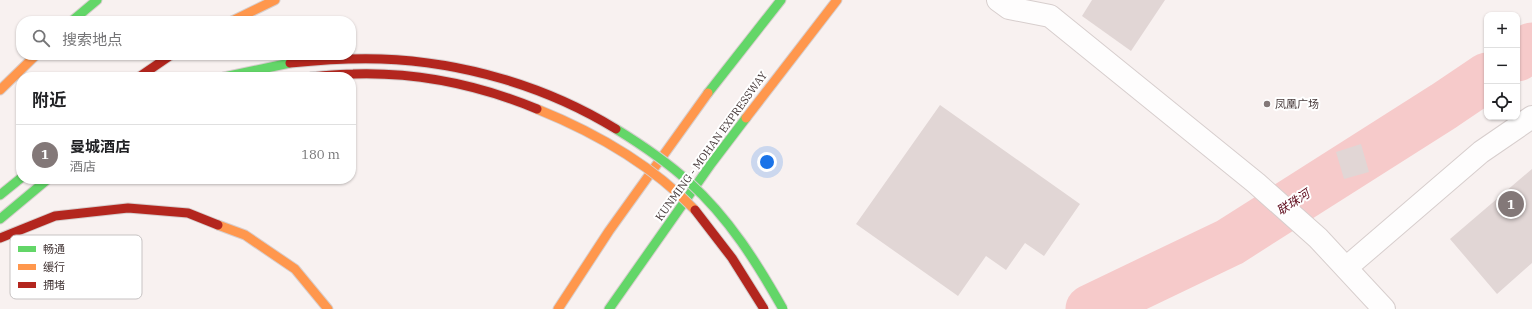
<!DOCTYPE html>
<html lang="zh">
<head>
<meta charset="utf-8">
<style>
	:root { --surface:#fff; --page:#f2f2f2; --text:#202124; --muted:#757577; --line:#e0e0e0; --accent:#837878 }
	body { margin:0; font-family:"IBM Plex Serif","Noto Sans SC",serif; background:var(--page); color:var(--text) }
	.controls { position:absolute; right:12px; top:12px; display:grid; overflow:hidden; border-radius:8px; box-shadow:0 1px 3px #0004 }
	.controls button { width:36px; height:36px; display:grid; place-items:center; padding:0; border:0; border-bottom:1px solid var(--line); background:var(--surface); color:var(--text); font:20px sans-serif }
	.you { position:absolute; left:767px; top:162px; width:14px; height:14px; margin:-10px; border:3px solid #fff; border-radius:50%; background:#1a73e8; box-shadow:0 0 0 6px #1a73e833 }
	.badge { display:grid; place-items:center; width:26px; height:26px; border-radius:50%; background:var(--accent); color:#fff; font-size:13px; font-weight:700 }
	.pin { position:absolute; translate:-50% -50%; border:2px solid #fff; box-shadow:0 1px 4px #0006 }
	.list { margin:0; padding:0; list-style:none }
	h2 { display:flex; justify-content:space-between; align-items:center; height:52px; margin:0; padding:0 16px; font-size:17px }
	h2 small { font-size:13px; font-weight:400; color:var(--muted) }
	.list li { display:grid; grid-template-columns:26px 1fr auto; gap:12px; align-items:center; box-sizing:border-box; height:60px; padding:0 16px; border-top:1px solid var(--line) }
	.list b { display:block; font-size:15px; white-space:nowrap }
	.list p { margin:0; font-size:13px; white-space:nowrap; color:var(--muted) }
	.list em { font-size:13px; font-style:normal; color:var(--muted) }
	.icon { flex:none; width:22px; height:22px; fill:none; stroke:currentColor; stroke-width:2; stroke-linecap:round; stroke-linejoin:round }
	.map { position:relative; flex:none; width:1532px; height:309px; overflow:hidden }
	.search { position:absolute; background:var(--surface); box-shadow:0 1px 3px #0004; left:16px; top:16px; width:340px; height:44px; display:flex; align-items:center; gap:10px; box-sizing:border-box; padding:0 14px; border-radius:16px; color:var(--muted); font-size:15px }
	.panel { position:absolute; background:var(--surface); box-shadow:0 1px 3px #0004; left:16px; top:72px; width:340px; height:112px; border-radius:16px }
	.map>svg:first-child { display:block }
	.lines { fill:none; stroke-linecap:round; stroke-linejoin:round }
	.river { stroke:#f6caca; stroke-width:49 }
	.building { fill:#e1d6d5 }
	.street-casing { stroke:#d7cecd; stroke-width:24 }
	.fast-casing { stroke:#d7cecd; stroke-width:11 }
	.slow-casing { stroke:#d7cecd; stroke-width:11 }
	.jam-casing { stroke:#d7cecd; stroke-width:11 }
	.street { stroke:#fefdfd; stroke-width:22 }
	.fast { stroke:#63d668; stroke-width:9 }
	.slow { stroke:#ff974d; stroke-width:9 }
	.jam { stroke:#b3261e; stroke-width:9 }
	.fast-bridge-casing { stroke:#d4cece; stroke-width:11; stroke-linecap:butt }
	.slow-bridge-casing { stroke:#d4cece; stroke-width:11; stroke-linecap:butt }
	.jam-bridge-casing { stroke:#d4cece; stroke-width:11; stroke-linecap:butt }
	.fast-bridge { stroke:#63d668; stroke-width:9 }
	.slow-bridge { stroke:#ff974d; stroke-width:9 }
	.jam-bridge { stroke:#b3261e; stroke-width:9 }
	.poi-dot { fill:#837878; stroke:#fff; stroke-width:1.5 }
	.labels { text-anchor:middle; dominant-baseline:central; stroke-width:4; stroke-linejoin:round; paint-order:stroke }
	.poi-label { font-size:11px; fill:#443737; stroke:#fff; text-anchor:start }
	.street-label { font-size:11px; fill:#443737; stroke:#fff }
	.water-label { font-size:12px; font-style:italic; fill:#5b0617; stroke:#fff }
	.key { fill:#fff; stroke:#c7c3c3; stroke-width:1 }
	.key-label { font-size:11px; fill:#443737 }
</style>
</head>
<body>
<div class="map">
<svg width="1532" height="309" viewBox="0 0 1532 309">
	<rect width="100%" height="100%" fill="#f8f1f0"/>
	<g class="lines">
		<path class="river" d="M 1517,57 L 1532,47
			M 1090,309 L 1230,242 L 1444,106 L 1487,77"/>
	</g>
	<path class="building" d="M 1092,0 L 1165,0 L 1131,51 L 1082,16 Z
		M 940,105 L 1080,204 L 1044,256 L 1025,243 L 1006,270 L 986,256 L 958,296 L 856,224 Z
		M 1361,144 L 1369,172 L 1344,179 L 1336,152 Z
		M 1532,169 L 1532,263 L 1497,294 L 1450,239 Z"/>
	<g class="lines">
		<g class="street-casing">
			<path id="street" d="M 998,0 L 1009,8 L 1050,16 L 1256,183 L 1318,238 L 1384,309
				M 1346,268 L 1481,152 L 1532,117"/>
		</g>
		<g class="fast-casing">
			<path id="fast" d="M 72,21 L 97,0
				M 224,77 L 290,63
				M 708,93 L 781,0
				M 0,195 L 21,178
				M 0,219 L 48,179
				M 609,309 L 711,164 L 746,118"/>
		</g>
		<g class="slow-casing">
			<path id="slow" d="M 232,21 L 275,0
				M 0,90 L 36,55
				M 746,118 L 837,0
				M 218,225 L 245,235 L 295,269 L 328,309
				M 558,309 L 609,231 L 708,93"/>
		</g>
		<g class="jam-casing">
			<path id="jam" d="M 139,77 L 171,55
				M 0,238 L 55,216 L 128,208 L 188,213 L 218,225"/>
		</g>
		<use href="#street" class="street"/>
		<use href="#fast" class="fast"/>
		<use href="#slow" class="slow"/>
		<use href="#jam" class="jam"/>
		<g class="fast-bridge-casing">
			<path id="fast-bridge" d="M 616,129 C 642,145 667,162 689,182 C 729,218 757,263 783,309"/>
		</g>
		<g class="slow-bridge-casing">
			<path id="slow-bridge" d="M 537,109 C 594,132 652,165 695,210"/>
		</g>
		<g class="jam-bridge-casing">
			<path id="jam-bridge" d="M 290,63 C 320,60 351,58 381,59 C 463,62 546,86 616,129
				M 310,77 C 324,76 338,74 353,74 C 415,72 479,85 537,109
				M 695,210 L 732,258 L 764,309"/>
		</g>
		<use href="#fast-bridge" class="fast-bridge"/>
		<use href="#slow-bridge" class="slow-bridge"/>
		<use href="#jam-bridge" class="jam-bridge"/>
	</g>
	<circle class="poi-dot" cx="1267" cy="104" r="4"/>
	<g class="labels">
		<g class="poi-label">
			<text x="1275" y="104">凤凰广场</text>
		</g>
		<g class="street-label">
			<text transform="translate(711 146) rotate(-54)">KUNMING - MOHAN EXPRESSWAY</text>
		</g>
		<g class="water-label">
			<text transform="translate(1293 202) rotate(-33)">联珠河</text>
		</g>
	</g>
	<rect x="10" y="235" width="132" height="64" rx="6" class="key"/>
	<rect x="18" y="246" width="18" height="6" fill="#63d668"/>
	<rect x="18" y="264" width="18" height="6" fill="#ff974d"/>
	<rect x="18" y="282" width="18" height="6" fill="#b3261e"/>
	<g class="key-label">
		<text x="43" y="253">畅通</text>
		<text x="43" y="271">缓行</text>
		<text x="43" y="289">拥堵</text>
	</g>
</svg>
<div class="controls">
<button>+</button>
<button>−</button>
<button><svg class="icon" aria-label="locate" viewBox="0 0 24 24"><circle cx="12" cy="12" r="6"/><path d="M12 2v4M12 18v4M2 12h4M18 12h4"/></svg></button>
</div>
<div class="you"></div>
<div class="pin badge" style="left:1511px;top:204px">1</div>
<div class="search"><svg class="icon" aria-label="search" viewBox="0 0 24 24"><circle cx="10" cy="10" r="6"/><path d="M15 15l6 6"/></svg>搜索地点</div>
<section class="panel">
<h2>附近<small></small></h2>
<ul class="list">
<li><span class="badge">1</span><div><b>曼城酒店</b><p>酒店</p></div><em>180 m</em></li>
</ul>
</section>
</div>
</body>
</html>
